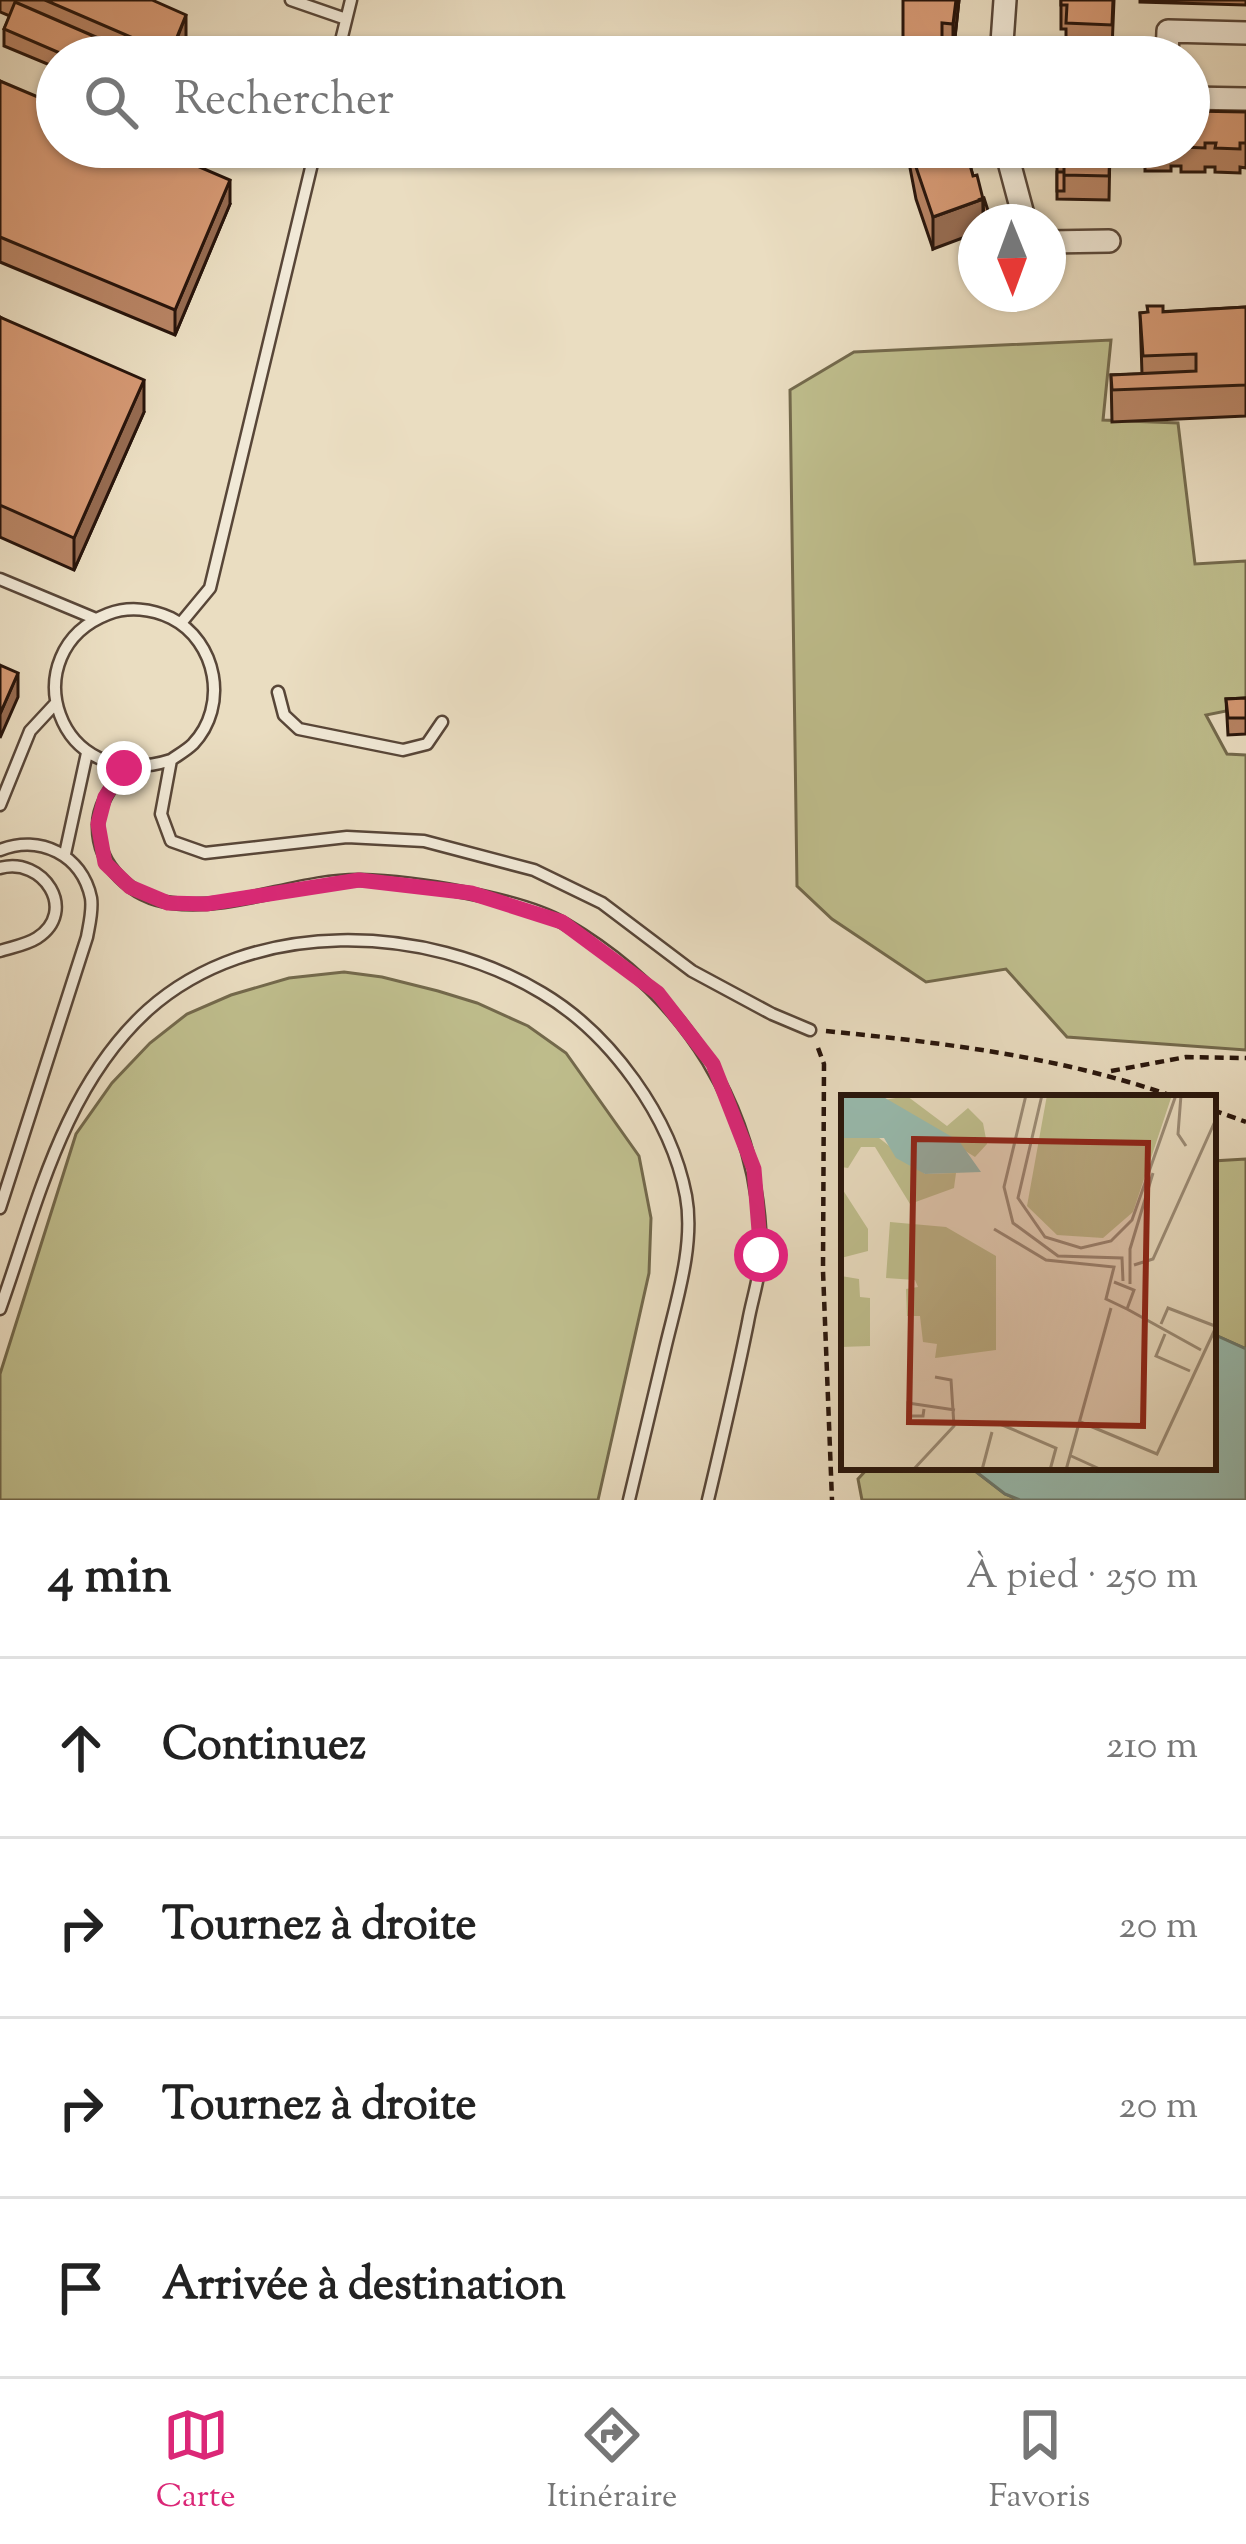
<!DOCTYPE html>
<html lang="fr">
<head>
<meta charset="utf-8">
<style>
	:root { --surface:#fff; --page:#f6f6f6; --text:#222; --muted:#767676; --line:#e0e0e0; --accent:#db2777 }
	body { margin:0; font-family:"Sorts Mill Goudy",serif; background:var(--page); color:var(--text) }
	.compass { position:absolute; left:958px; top:204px; width:108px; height:108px; border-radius:50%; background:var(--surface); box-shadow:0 3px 9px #0004; rotate:179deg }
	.stop { position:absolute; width:36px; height:36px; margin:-27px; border:9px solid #db2777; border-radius:50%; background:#fff }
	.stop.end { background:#db2777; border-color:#fff; box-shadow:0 3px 12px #0008 }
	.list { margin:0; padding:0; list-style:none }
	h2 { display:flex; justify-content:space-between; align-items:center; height:156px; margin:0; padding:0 48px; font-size:51px }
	h2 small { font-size:39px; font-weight:400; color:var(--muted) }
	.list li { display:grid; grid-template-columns:78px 1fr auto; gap:36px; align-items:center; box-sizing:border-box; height:180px; padding:0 48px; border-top:3px solid var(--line) }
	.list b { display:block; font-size:45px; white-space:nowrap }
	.list em { font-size:39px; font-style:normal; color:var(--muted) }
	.icon { flex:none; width:66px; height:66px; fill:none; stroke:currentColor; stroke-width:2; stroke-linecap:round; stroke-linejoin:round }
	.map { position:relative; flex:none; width:1246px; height:1500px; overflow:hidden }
	.search { position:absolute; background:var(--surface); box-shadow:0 3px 9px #0004; left:36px; right:36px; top:36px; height:132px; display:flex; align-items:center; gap:30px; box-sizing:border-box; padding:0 42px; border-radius:66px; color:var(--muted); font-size:45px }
	.sheet { height:876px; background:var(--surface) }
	nav { display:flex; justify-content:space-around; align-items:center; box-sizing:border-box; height:168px; border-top:3px solid var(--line); background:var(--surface); font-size:33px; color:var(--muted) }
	nav a { display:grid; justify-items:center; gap:6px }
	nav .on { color:var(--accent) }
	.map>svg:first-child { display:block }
	.green { fill:#bfbe8d; stroke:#73694c; stroke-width:3 }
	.water { fill:#98bcb0; stroke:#6b796e; stroke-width:3 }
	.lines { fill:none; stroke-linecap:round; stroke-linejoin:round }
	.lane-casing { stroke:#584638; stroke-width:15 }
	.street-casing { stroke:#584638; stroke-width:26 }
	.path { stroke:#27140b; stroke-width:4.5; stroke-dasharray:9 6; stroke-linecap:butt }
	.lane { stroke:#f1e9d7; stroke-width:10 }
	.street { stroke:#f1e9d7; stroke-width:21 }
	.wall { fill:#b88464; stroke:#27140b; stroke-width:3 }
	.shaded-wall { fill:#966b51; stroke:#27140b; stroke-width:3 }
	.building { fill:#d69974; stroke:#27140b; stroke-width:3 }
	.route { stroke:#db2777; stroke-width:15 }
	.inset-road { fill:none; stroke:#9c8d78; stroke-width:3 }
	.view { fill:#8f2418; fill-opacity:0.15; stroke:#8f2418; stroke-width:6 }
	.inset-edge { fill:none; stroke:#27140b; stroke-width:6 }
</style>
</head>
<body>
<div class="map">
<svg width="1246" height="1500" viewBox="0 0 1246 1500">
	<rect width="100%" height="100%" fill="#eaddc1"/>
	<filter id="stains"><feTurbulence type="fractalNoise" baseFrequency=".00167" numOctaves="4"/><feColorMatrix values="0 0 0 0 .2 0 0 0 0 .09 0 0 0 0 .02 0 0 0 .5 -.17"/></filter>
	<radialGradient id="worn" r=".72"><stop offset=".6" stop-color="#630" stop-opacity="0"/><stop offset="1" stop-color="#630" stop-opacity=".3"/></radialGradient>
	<path class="green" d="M 1111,340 L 1103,420 L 1178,423 L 1195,564 L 1246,561 L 1246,707 L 1206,715 L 1227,754 L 1246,755 L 1246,1050 L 1067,1037 L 1006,969 L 926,982 L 832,919 L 797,886 L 790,390 L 854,352 Z
		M 344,972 L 382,977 L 438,991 L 477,1003 L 528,1026 L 566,1053 L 639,1156 L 651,1218 L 649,1273 L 598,1500 L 0,1500 L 0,1374 L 76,1134 L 112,1083 L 150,1043 L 187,1014 L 231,995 L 289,978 Z
		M 1246,1159 L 1246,1349 L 1213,1334 L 1213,1161 Z
		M 869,1467 L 970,1467 L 1005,1494 L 1020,1500 L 862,1500 L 858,1479 Z"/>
	<path class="water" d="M 1213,1334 L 1246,1349 L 1246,1500 L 1020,1500 L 1005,1494 L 970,1467 L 1213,1467 Z"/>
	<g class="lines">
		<g class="lane-casing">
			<path id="lane" d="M 291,0 L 346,19
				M 337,57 L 351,0
				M 0,579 L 96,619
				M 181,623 L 210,588 L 316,147
				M 278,692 L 284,715 L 299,729 L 403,750 L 427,744 L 442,722
				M 171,760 C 55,797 12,651 108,614 C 129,606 152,609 171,618 C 217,641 229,706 193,744 C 187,750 178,755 171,760 L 161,814 L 171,841 L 205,853 L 347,837 L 424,841 L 534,870 L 602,903 L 692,971 L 772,1014 L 810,1030
				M 124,768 C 113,785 98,804 98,825 C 97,866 132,898 172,903 C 235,911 298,879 361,880 C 412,881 521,898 565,924 C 686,995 759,1109 761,1251 C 761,1274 752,1299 748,1322 C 736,1382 722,1441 708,1500
				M 0,805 L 30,731 L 56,703
				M 0,850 C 40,834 82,855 91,898 C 93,911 89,925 87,937 L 0,1208
				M 65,854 L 87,753
				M 0,868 C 43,856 79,911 37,938 C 26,945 12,947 0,951
				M 0,1309 C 37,1205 63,1087 148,1010 C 252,917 426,923 542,993 C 611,1034 671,1117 686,1196 C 695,1245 676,1302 665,1349 C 653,1399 641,1450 629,1500"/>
		</g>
		<g class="street-casing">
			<path id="street" d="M 1001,57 L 1005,0
				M 1167,57 L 1168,31 L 1246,33
				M 1189,98 L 1246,99
				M 1005,147 L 1025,222
				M 1048,242 L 1109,241"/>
		</g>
		<path class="path" d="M 826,1031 C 946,1043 1063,1057 1178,1098
			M 818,1048 L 824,1064 L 823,1271 L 832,1500
			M 1111,1071 L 1186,1057 L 1246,1058
			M 1213,1110 L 1246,1122"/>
		<use href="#lane" class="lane"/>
		<use href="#street" class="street"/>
	</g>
	<path class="wall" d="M 0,0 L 152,0 L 186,46 L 182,57 L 57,57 L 57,68 L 4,46 L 4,29 L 10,16 L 0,12 Z
		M 959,0 L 953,57 L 902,57 Z
		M 1061,0 L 1114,0 L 1112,49 L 1066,47 L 1066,29 L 1061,29 Z
		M 1140,0 L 1246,0 L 1246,5 L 1140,2 Z
		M 0,81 L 230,204 L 175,335 L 0,262 Z
		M 1246,112 L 1246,168 L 1240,167 L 1240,173 L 1215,172 L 1215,167 L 1205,167 L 1205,172 L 1181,172 L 1181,166 L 1171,166 L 1171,171 L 1145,171 L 1145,166 L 1136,165 L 1136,147 L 1189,147 Z
		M 906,147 L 965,147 L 973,176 L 990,222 L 976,222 L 933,249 L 916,199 Z
		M 1057,147 L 1110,147 L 1109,200 L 1057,199 Z
		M 1246,307 L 1246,416 L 1112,422 L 1111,375 L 1142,374 L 1140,313 Z
		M 0,317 L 144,412 L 74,570 L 0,537 Z
		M 1246,698 L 1246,734 L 1228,735 L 1226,699 Z"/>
	<path class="shaded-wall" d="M 956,0 L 959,0 L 953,55 L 953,24 Z
		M 186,15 L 186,46 L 182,57 L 170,57 Z
		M 230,180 L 230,204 L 175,335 L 175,310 Z
		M 983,199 L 983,222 L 976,222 L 976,233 L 933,249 L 933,217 Z
		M 144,380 L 144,412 L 74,570 L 74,538 Z
		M 18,673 L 18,697 L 0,738 L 0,714 Z"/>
	<path class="building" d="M 45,0 L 152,0 L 186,15 L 170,54 Z
		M 903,0 L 956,0 L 953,24 L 942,23 L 942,48 L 953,48 L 953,57 L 903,57 Z
		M 1061,0 L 1113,0 L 1112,25 L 1066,23 L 1067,5 L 1061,5 Z
		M 15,2 L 142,57 L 69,57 L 4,29 Z
		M 1067,54 L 1112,56 L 1112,57 L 1066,57 Z
		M 0,81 L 57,105 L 57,147 L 153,147 L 230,180 L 175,310 L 0,237 Z
		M 1189,111 L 1246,112 L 1246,143 L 1240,143 L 1240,149 L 1215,148 L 1216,143 L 1205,143 L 1205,148 L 1181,147 L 1189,147 Z
		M 912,147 L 965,147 L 973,176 L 977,175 L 983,199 L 933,217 L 916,167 Z
		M 1057,147 L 1110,147 L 1109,176 L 1064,175 L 1064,156 L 1057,156 Z
		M 1057,172 L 1064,172 L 1064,191 L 1057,191 Z
		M 984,198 L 990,217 L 984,219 L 983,199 L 978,200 Z
		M 1147,306 L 1163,306 L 1163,312 L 1246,307 L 1246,385 L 1112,390 L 1111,375 L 1196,371 L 1196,354 L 1143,356 L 1140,313 L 1148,312 Z
		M 0,317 L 144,380 L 74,538 L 0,505 Z
		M 0,665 L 18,673 L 0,714 Z
		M 1246,698 L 1246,718 L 1228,718 L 1226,699 Z"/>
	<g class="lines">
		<path class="route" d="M 124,768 L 105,797 L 98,824 L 105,863 L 130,887 L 168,903 L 206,904 L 359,880 L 471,893 L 562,922 L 658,993 L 713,1064 L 754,1169 L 761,1255"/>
	</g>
	<g transform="translate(841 1095)">
		<rect width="375" height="375" fill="#eaddc1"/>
		<path d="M 206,0 L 331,0 L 292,117 L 262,143 L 216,140 L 186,111 ZM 66,1 L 106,31 L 127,13 L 142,28 L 146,49 L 134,62 L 43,5 ZM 33,39 L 84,79 L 115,78 L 113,93 L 69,109 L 34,52 L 20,52 L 7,73 L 0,72 L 0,43 ZM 0,92 L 27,134 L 27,156 L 0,163 ZM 49,127 L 105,132 L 155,161 L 155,255 L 94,263 L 96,249 L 82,247 L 79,221 L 66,221 L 65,194 L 77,192 L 74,185 L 45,183 ZM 0,181 L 18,184 L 19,202 L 29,203 L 29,251 L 0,252 Z" fill="#bfbe8d"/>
		<path d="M 0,0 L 39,0 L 118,46 L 140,77 L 84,79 L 55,63 L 43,43 L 0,43 Z" fill="#98bcb0"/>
		<path class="inset-road" d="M 185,0 L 163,92 L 172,128 L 217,161 L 281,163 L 282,186M 201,0 L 177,103 L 204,142 L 240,153 L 270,146 L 291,125 L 335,0M 340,0 L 337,39 L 345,51M 153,134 L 205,165 L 273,172 L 265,204 L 286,214 L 293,195 L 273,187M 293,170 L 312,164 L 375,24M 289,189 L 289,154 L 312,78M 286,214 L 360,255M 320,229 L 327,213 L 374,231M 324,239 L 315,261 L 349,276M 83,314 L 82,321 L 67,321 L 67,308 L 114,315M 237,326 L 316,359 L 375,232M 159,329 L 215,353 L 209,375M 228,360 L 261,375M 72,375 L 113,331 L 110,285 L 94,282M 141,375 L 151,337M 225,375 L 270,213"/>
		<path class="view" d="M 73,44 L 307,48 L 302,331 L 68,327 Z"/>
		<rect width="375" height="375" class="inset-edge"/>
	</g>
	<rect width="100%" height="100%" filter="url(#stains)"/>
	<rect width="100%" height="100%" fill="url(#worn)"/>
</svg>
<svg class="compass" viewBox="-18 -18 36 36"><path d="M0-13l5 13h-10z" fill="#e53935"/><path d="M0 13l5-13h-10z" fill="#767676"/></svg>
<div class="stop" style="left:761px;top:1255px"></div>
<div class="stop end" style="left:124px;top:768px"></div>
<div class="search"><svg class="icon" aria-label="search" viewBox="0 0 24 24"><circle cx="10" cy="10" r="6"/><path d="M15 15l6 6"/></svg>Rechercher</div>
</div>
<section class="sheet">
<h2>4 min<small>À pied · 250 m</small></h2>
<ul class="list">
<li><svg class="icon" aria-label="ahead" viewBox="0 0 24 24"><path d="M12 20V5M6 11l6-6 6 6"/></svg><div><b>Continuez</b></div><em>210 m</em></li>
<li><svg class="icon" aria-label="right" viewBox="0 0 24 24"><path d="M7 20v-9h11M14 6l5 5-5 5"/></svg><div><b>Tournez à droite</b></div><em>20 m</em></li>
<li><svg class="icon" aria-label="right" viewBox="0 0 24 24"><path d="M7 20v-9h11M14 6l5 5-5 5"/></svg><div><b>Tournez à droite</b></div><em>20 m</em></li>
<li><svg class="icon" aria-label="arrive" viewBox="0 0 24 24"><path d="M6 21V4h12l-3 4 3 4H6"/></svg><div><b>Arrivée à destination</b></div></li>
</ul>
</section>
<nav>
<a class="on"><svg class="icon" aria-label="map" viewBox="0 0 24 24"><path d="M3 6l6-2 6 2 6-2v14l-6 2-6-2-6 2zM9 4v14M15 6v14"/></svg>Carte</a>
<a><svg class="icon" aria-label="directions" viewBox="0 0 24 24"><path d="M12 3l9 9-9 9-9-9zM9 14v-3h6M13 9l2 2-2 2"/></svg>Itinéraire</a>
<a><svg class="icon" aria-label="saved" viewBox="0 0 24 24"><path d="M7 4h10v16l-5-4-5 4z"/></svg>Favoris</a>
</nav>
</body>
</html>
